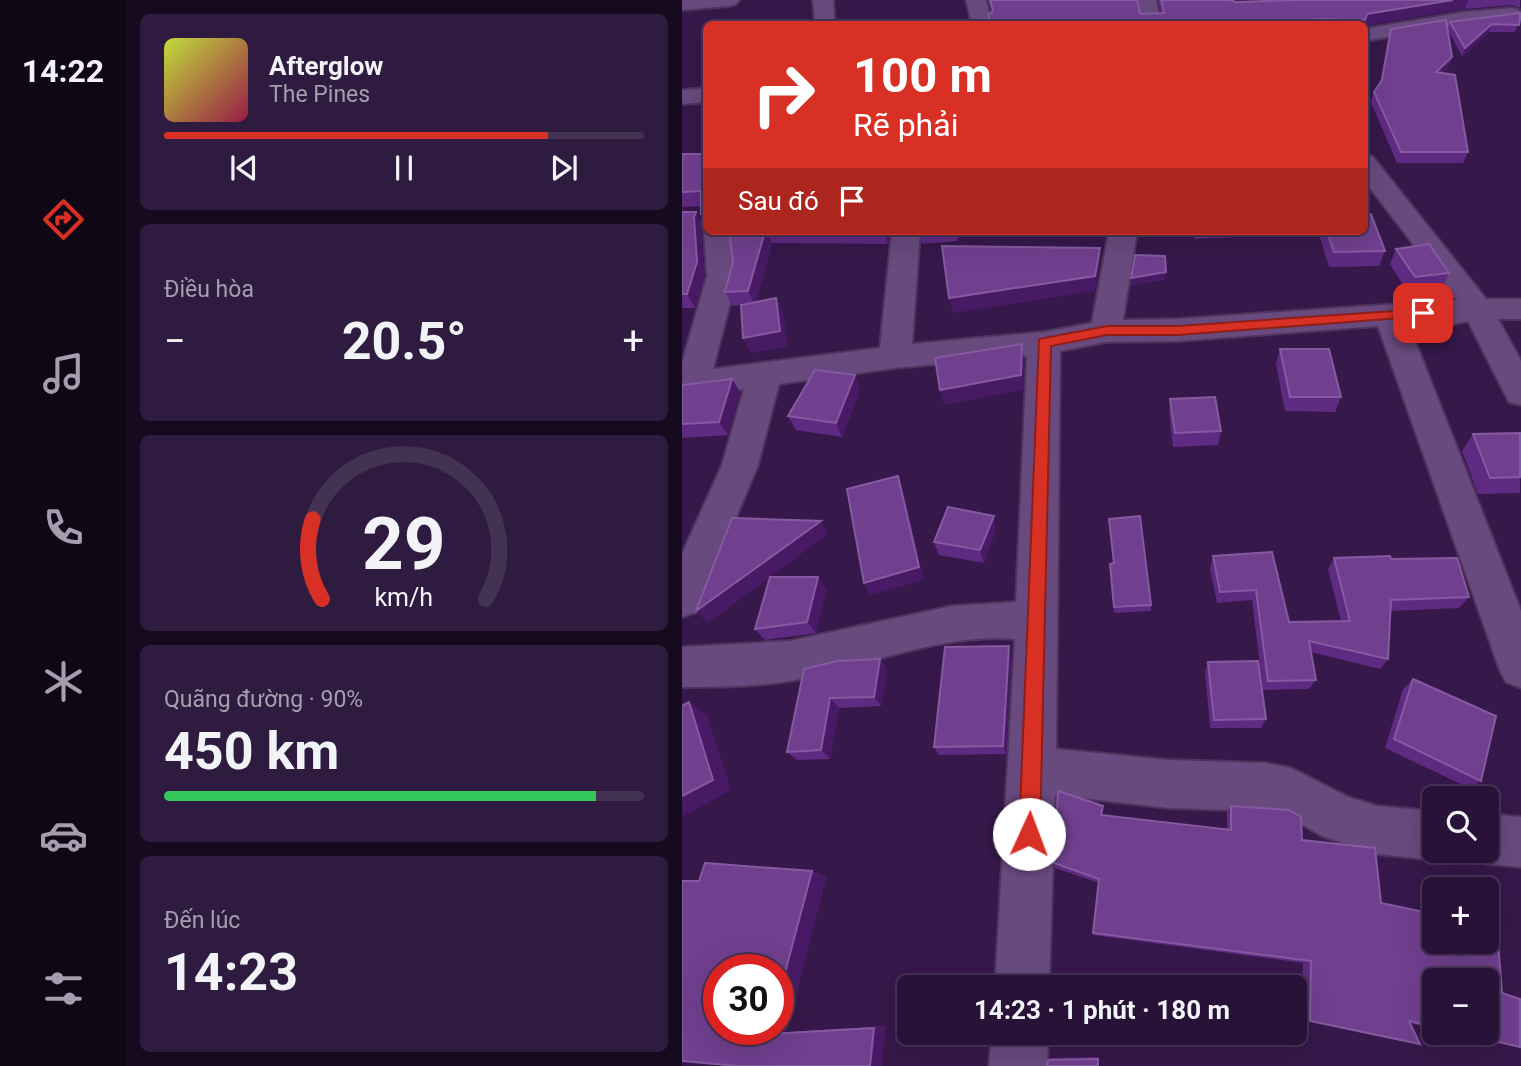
<!DOCTYPE html>
<html lang="vi">
<meta charset="utf-8">
<style>
body{margin:0;font-family:Roboto,sans-serif;background:#301b40;color:#f1f3f6;height:100vh;display:flex;flex-direction:column;font-size:26px;white-space:nowrap}
*{box-sizing:border-box;margin:0}
p{font-size:23px;color:#a59eae}
.icon{flex:none;width:38px;height:38px;fill:none;stroke:currentColor;stroke-width:2;stroke-linecap:round;stroke-linejoin:round}
.map{position:relative;flex:1;overflow:hidden}
.details{display:flex;flex-direction:column;gap:14px;padding:14px;background:#160a1f;width:556px}
.details>*{flex:none}
.guide{position:absolute;left:21px;top:21px;width:665px;height:214px;border-radius:10px;box-shadow:0 7px 28px #0002,0 0 0 2px #443253;background:#d93025;color:#fff;overflow:hidden}
.fabs{position:absolute;left:740px;top:786px;display:grid;gap:14px}
.fabs a{display:grid;place-items:center;width:77px;height:77px;border-radius:10px;background:#281238;box-shadow:0 7px 28px #0002,0 0 0 2px #443253;font-size:35px}
.speed{position:absolute;left:21px;top:954px;display:flex;gap:14px;font-size:35px;font-weight:700;text-align:center}
.speed>*{display:grid;place-content:center;width:91px;height:91px;border-radius:50%;background:#281238;box-shadow:0 7px 28px #0002,0 0 0 2px #443253;line-height:1}
.speed .limit{border:10px solid #d22;background:#fff;color:#111}
.pin{position:absolute;display:grid;place-items:center;width:60px;height:60px;color:#fff;margin:-30px;border-radius:14px;box-shadow:0 4px 10px #0006}
.me{position:absolute;width:77px;margin:-38px;rotate:2deg;stroke-linejoin:round;filter:drop-shadow(0 0 5px #0008)}
.turn{display:flex;align-items:center;gap:24px;height:147px;padding:0 35px;font-size:32px}
.turn .icon{width:91px;height:91px;stroke-width:2.5}
.turn b{display:block;font-size:49px;line-height:60px}
.then{display:flex;align-items:center;height:66px;padding:0 35px;background:#0003;gap:14px;font-size:26px}
.big{font-size:52px;font-weight:700;line-height:1.1}
.details .widget{flex:1;display:flex;flex-direction:column;justify-content:center;gap:10px;min-width:0;padding:0 24px;border-radius:10px;background:#301b40}
.details .dial{align-items:center;gap:0}
.dial svg{height:182px;overflow:visible;fill:none;stroke:#443253;stroke-width:7;stroke-linecap:round;text-anchor:middle}
.dial text{fill:#f1f3f6;stroke:none}
.song{display:flex;align-items:center;gap:21px}
.cover{width:84px;height:84px;border-radius:10px;background:linear-gradient(135deg,hsl(70 70% 55%),hsl(340 70% 35%))}
.played{height:7px;border-radius:4px;background:linear-gradient(90deg,#d93025 80%,#443253 80%)}
.keys{display:flex;justify-content:space-around;direction:ltr}
.heat{display:flex;justify-content:space-between;align-items:center;font-size:38px;direction:ltr}
.charge{height:10px;border-radius:5px;background:linear-gradient(90deg,#34c759 90%,#443253 0)}
.trip{position:absolute;left:215px;top:975px;width:410px;height:70px;border-radius:10px;background:#281238;box-shadow:0 7px 28px #0002,0 0 0 2px #443253;font-weight:700;line-height:70px;text-align:center}
main{display:flex;flex:1;min-height:0}
.menu{display:flex;flex-direction:column;width:126px;justify-content:space-around;align-items:center;background:#100716;color:#a59eae}
.menu .icon{width:49px;height:49px}
.menu .selected{color:#d93025}
.menu b{font-size:32px;color:#f1f3f6}
.map>svg:first-child{display:block}
</style>
<main>
<nav class="menu">
<b>14:22</b>
<svg class="icon selected" aria-label="directions" viewBox="0 0 24 24"><path d="M12 3l9 9-9 9-9-9zM9 14v-3h6M13 9l2 2-2 2"/></svg>
<svg class="icon" aria-label="music" viewBox="0 0 24 24"><path d="M9 18V5l10-2v13"/><circle cx="6" cy="18" r="3"/><circle cx="16" cy="16" r="3"/></svg>
<svg class="icon" aria-label="phone" viewBox="0 0 24 24"><path d="M5 4h4l2 5-3 2q2 4 5 5l2-3 5 2v4C11 20 4 13 5 4z"/></svg>
<svg class="icon" aria-label="climate" viewBox="0 0 24 24"><path d="M12 3v18M4 7l16 10M4 17L20 7"/></svg>
<svg class="icon" aria-label="car" viewBox="0 0 24 24"><path d="M5 17H2v-5l4-1 3-4h7l3 4 3 1v5h-3M9 17h6M6 11h13"/><circle cx="7" cy="17" r="2"/><circle cx="17" cy="17" r="2"/></svg>
<svg class="icon" aria-label="filters" viewBox="0 0 24 24"><path d="M4 7h16M4 17h16"/><circle cx="9" cy="7" r="2"/><circle cx="15" cy="17" r="2"/></svg>
</nav>
<section class="details">
<div class="widget">
<div class="song"><i class="cover"></i><div><b>Afterglow</b><p>The Pines</p></div></div>
<div class="played"></div>
<div class="keys"><svg class="icon" aria-label="previous" viewBox="0 0 24 24"><path d="M18 5L8 12l10 7zM5 5v14"/></svg><svg class="icon" aria-label="pause" viewBox="0 0 24 24"><path d="M8 5v14M16 5v14"/></svg><svg class="icon" aria-label="next" viewBox="0 0 24 24"><path d="M6 5l10 7-10 7zM19 5v14"/></svg></div>
</div>
<div class="widget"><p>Điều hòa</p>
<div class="heat"><a>−</a><b class="big">20.5°</b><a>+</a></div>
</div>
<div class="widget dial"><svg viewBox="0 0 100 80">
<path d="M14 69A42 42 0 1 1 86 69"/>
<path d="M14 69A42 42 0 0 1 10 34" stroke="#d93025"/>
<text x="50" y="56" font-size="32" font-weight="700">29</text>
<text x="50" y="72" font-size="11">km/h</text>
</svg></div>
<div class="widget"><p>Quãng đường · 90%</p><b class="big">450 km</b><div class="charge"></div></div>
<div class="widget"><p>Đến lúc</p><b class="big">14:23</b></div>
</section>
<div class="map">
<svg width="839" height="1066" viewBox="0 0 839 1066">
<rect width="100%" height="100%" fill="#36184a"/>
<g fill="none" stroke-linecap="round" stroke-linejoin="round">
<g stroke="#4d345c" stroke-width="4">
<path id="minor" d="M0 0H57L54 4 47 6 0 10Z
M131 0H151L153 24H133Z
M284 0H304L310 24H290Z
M454 0H474L479 24H459Z
M830 8 837 10V18L783 24 682 41V29L783 12Z
M24 88V102L0 104V90Z
M682 154 691 157 804 299H839V319H816L839 361V405L827 402 786 321 730 333 839 611V688L824 682 817 668 696 326 496 341 424 342 378 351 374 749 487 760 583 763 609 768 666 797 695 806 752 811V850L769 852 752 860 695 854 640 836 602 814 583 811 487 808 373 795 367 987H313L333 639C262 633 190 664 123 678 82 687 41 687 0 687V647L108 641 270 606 334 602 345 356 213 368 97 384 76 465 20 599 14 612 0 617V554L40 465 62 389 0 397V363L25 276 22 231 24 227V231H50L55 276 31 369 198 348 210 231H238L230 344 362 332 410 323 427 231H455L441 320 496 319 774 300 682 180Z
M805 814 839 817V867L805 864 788 856 785 850H805Z
M310 1032H366L365 1066H307Z"/>
</g>
<use href="#minor" fill="#684a7f" fill-rule="evenodd"/>
</g>
<path fill="#5f2a81" d="M306 0H455L458 14H479L476 0H549L554 2 611 0H838V8L830 5 783 9 682 24H307L306 15 310 12Z
M838 20 833 32H807L780 56 766 30 770 57 766 68 760 73 786 152 781 163H715L689 102 692 92 698 83 706 40 709 29H766L768 22Z
M0 154H24V224L19 214V206L0 207Z
M0 212 22 226 19 231 22 276 13 308H0Z
M47 231H209L206 244 90 243 74 302 94 298 101 313 105 346 69 353 61 338 59 305 50 306 43 292 51 262Z
M237 231H276V241L240 244Z
M513 231H556L554 237 512 239Z
M636 231H682L703 251 697 266 647 267Z
M714 249 767 273 760 288 726 293 708 264Z
M598 349 659 397 653 412 603 411 594 364Z
M50 379 58 392 46 435 0 438V385Z
M178 390 160 437 114 430 106 416Z
M488 399 539 431 536 445 491 447 487 413Z
M838 433V493L796 494 780 451 791 434Z
M427 519 469 605V611L432 613 428 570V564L431 563Z
M314 529 302 563 257 555 252 542Z
M590 552 607 622 659 621 646 569 652 558 709 559 787 597 777 608 708 611 706 659 698 669 629 652 634 680 627 689 581 690 570 600 535 603 528 568 531 556Z
M136 577 144 589 134 633 83 640 73 629Z
M329 657 324 754 257 755 252 747Z
M198 659 205 669 199 706 157 708 148 759 115 760 105 752 122 669Z
M526 662 584 719 579 728H528L523 672Z
M731 679 799 781 787 788 703 748 721 689Z
M549 806 620 840 699 903 820 993 838 999V1048L768 1032H805L752 980V1029L728 1023 738 1044 620 1020 621 963 411 935 417 883 373 868 372 863 421 813 420 815 545 829V812Z
M130 871 144 877 105 1032 204 1026 0 1061 17 881Z
M416 1057V1066L366 1060 368 1058Z"/>
<path fill="#481a65" d="M771 0H786L783 9 682 26V24H681L685 14Z
M810 24 807 32 780 56 783 48Z
M770 57 766 68 750 82 754 72Z
M14 212 22 226 19 231 22 276 13 308 5 294 12 217Z
M83 231H85L90 243 73 305 66 291Z
M202 231H209L206 244Z
M418 248V263L413 291 271 313 267 298Z
M484 272 483 280 449 286V278Z
M94 298 101 313 105 346 69 353 61 338Z
M340 344 342 359 341 390 262 405 258 390Z
M173 375 178 390 160 437 154 423Z
M50 379 58 392 46 435 37 422Z
M216 476 221 490 242 580 188 595 182 583Z
M312 516 314 529 302 563 298 550Z
M139 521 146 534 26 623 14 611Z
M136 577 144 589 134 633 125 622Z
M327 646 329 657 324 754 321 746Z
M198 659 205 669 199 706 192 697Z
M148 698 157 708 148 759 139 750Z
M7 702 25 715 49 790 0 817V796Z
M130 871 144 877 105 1032 87 1034 88 1029H96V999Z
M204 1026 200 1066H188L192 1028Z"/>
<path fill="#703f8e" stroke="#855aa0" stroke-width="2" d="M308 0H455L458 14 482 13 479 0H549L554 2 611 0H771L685 14 683 20 633 19 634 24H309L306 15 311 11Z
M838 13V20L837 25 810 24 783 48 768 22Z
M764 20 770 57 754 72 773 75 786 152H719L692 92 700 80 709 29Z
M0 154H24V214H19V191L0 192Z
M0 212H14L12 217 15 262 5 294H0Z
M689 214 703 251 652 252 645 231H682V215Z
M47 231H83L66 291 43 292 51 262Z
M747 244 767 273 733 277 714 249Z
M260 246 418 248 413 276 267 298Z
M453 255 483 256 484 272 449 278Z
M94 298 98 331 61 338 59 305Z
M340 344 339 375 258 390 253 358Z
M598 349H647L659 397H608Z
M133 370 173 375 154 423 106 416Z
M50 379 37 422 0 424V385Z
M533 397 539 431 493 433 488 399Z
M838 433V477L808 478 791 434Z
M216 476 237 567 182 583 165 489Z
M266 507 312 516 298 550 252 542Z
M458 516 469 605 432 607 428 564 432 563 427 519Z
M50 518 139 521 14 611Z
M590 552 607 622 668 621 652 558 708 556 709 559 775 558 787 597 709 600 706 659 627 641 634 680 586 681 574 590 538 592 531 556Z
M88 577H136L125 622 73 629Z
M327 646 321 746 252 747 263 647Z
M198 659 192 697 148 698 139 750 105 752 122 669 155 661Z
M576 661 584 719 532 720 526 662Z
M731 679 814 716 799 781 712 739Z
M7 702 31 780 0 796V706Z
M376 791 421 806 419 815 549 830V806L607 810 619 817 620 840 693 848 699 903 752 914V942H805V925L815 927 820 993 838 999V1047L776 1032H805V980H752V1027L727 1021 738 1044 628 1021 629 961 411 933 417 879 372 863Z
M23 863 130 871 96 999V970H37V1029H88L87 1034 192 1028 188 1066H55L0 1061V881H17Z
M416 1059V1066H365L366 1060Z"/>
<path fill="#d93025" stroke="#8d1f18" stroke-width="2" d="M741 309 747 313 745 316 496 335H425L369 346 358 834 355 841 347 844 340 841 337 834 357 339 425 326H496Z"/>
</svg>
<div class="fabs">
<a><svg class="icon" aria-label="search" viewBox="0 0 24 24"><circle cx="10" cy="10" r="6"/><path d="M15 15l6 6"/></svg></a>
<a>+</a>
<a>−</a>
</div>
<div class="speed"><div class="limit">30</div></div>
<div class="pin" style="left:741px;top:313px;background:#d93025"><svg class="icon" aria-label="arrive" viewBox="0 0 24 24"><path d="M6 21V4h12l-3 4 3 4H6"/></svg></div>
<svg class="me" style="left:347px;top:834px" viewBox="-20 -20 40 40"><circle r="19" fill="#fff"/><path d="M0-13L10 11 0 6-10 11z" fill="#d93025"/></svg>
<div class="trip">14:23 · 1 phút · 180 m</div>
<div class="guide">
<div class="turn"><svg class="icon" aria-label="right" viewBox="0 0 24 24"><path d="M7 20v-9h11M14 6l5 5-5 5"/></svg><div><b>100 m</b>Rẽ phải</div></div>
<div class="then">Sau đó<svg class="icon" aria-label="arrive" viewBox="0 0 24 24"><path d="M6 21V4h12l-3 4 3 4H6"/></svg></div>
</div>
</div>
</main>
